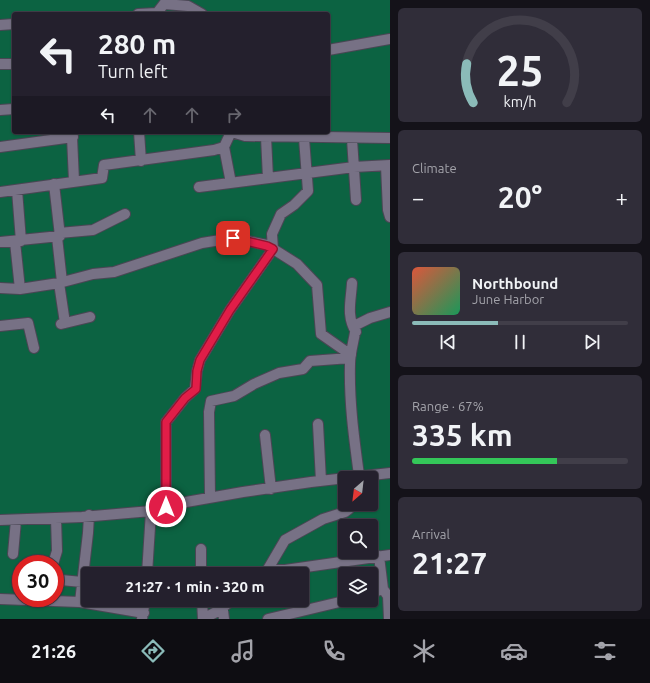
<!DOCTYPE html>
<meta charset="utf-8">
<style>
body{margin:0;font-family:Ubuntu,sans-serif;background:#302d39;color:#f1f3f6;height:100vh;display:flex;flex-direction:column;font-size:15px;white-space:nowrap}
*{box-sizing:border-box;margin:0}
p{font-size:13px;color:#a3a3aa}
.icon{flex:none;width:22px;height:22px;fill:none;stroke:currentColor;stroke-width:2;stroke-linecap:round;stroke-linejoin:round}
.map{position:relative;flex:1;overflow:hidden}
.side{display:flex;flex-direction:column;gap:8px;padding:8px;background:#141219;width:260px}
.side>*{flex:none}
.guide{position:absolute;left:12px;top:12px;width:318px;height:122px;border-radius:4px;box-shadow:0 1px 3px #0004,0 0 0 1px #413e49;background:#24202d;color:#f1f3f6;overflow:hidden}
.needle{width:26px;rotate:208deg}
.fabs{position:absolute;left:338px;top:471px;display:grid;gap:8px}
.fabs a{display:grid;place-items:center;width:40px;height:40px;border-radius:4px;background:#24202d;box-shadow:0 1px 3px #0004,0 0 0 1px #413e49;font-size:20px}
.speed{position:absolute;left:12px;top:555px;display:flex;gap:8px;font-size:20px;font-weight:700;text-align:center}
.speed>*{display:grid;place-content:center;width:52px;height:52px;border-radius:50%;background:#24202d;box-shadow:0 1px 3px #0004,0 0 0 1px #413e49;line-height:1}
.speed .limit{border:6px solid #d22;background:#fff;color:#111}
.pin{position:absolute;display:grid;place-items:center;width:34px;height:34px;color:#fff;margin:-17px;border-radius:8px;box-shadow:0 2px 6px #0006}
.me{position:absolute;width:44px;margin:-22px;rotate:0deg;stroke-linejoin:round;filter:drop-shadow(0 0 3px #0008)}
.turn{display:flex;align-items:center;gap:14px;height:84px;padding:0 20px;font-size:18px}
.turn .icon{width:52px;height:52px;stroke-width:2.5}
.turn b{display:block;font-size:28px;line-height:34px}
.lanes{display:flex;align-items:center;height:38px;padding:0 20px;background:#0003;justify-content:center;gap:20px;direction:ltr}
.lanes .off{opacity:.35}
.big{font-size:30px;font-weight:600;line-height:1.1}
.side .widget{flex:1;display:flex;flex-direction:column;justify-content:center;gap:6px;min-width:0;padding:0 14px;border-radius:6px;background:#302d39}
.side .dial{align-items:center;gap:0}
.dial svg{height:104px;overflow:visible;fill:none;stroke:#413e49;stroke-width:7;stroke-linecap:round;text-anchor:middle}
.dial text{fill:#f1f3f6;stroke:none}
.song{display:flex;align-items:center;gap:12px}
.cover{width:48px;height:48px;border-radius:6px;background:linear-gradient(135deg,hsl(10 70% 55%),hsl(150 70% 35%))}
.played{height:4px;border-radius:2px;background:linear-gradient(90deg,#8bbbb9 40%,#413e49 40%)}
.keys{display:flex;justify-content:space-around;direction:ltr}
.heat{display:flex;justify-content:space-between;align-items:center;font-size:22px;direction:ltr}
.charge{height:6px;border-radius:3px;background:linear-gradient(90deg,#34c759 67%,#413e49 0)}
.trip{position:absolute;left:81px;top:567px;width:228px;height:40px;border-radius:4px;background:#24202d;box-shadow:0 1px 3px #0004,0 0 0 1px #413e49;font-weight:600;line-height:40px;text-align:center}
.tab-bar{display:flex;height:64px;justify-content:space-around;align-items:center;background:#0e0d12;color:#a3a3aa}
.tab-bar .icon{width:28px;height:28px}
.tab-bar .current{color:#8bbbb9}
.tab-bar b{font-size:18px;color:#f1f3f6}
main{display:flex;flex:1;min-height:0}
.map>svg:first-child{display:block}
</style>
<main>
<div class="map">
<svg width="390" height="619" viewBox="0 0 390 619">
<rect width="100%" height="100%" fill="#302b3c"/>
<path fill="#0c6342" fill-rule="evenodd" d="M0 0H390V619H0ZM14 14H328V132H14ZM345 478H371V504H345ZM345 526H371V552H345ZM21 564H55V598H21ZM88 574H302V600H88ZM345 574H371V600H345Z"/>
<g fill="none" stroke-linecap="round" stroke-linejoin="round">
<g stroke="#4a4654" stroke-width="12">
<path id="minor" d="M165 4 188 6 202 14
M138 14 157 13 167 0
M0 25 14 24
M328 50 390 39
M0 64H14
M0 110 14 109
M139 132 141 161
M232 132 245 136 390 138
M72 137 74 181
M266 137 268 178
M352 139 356 200
M0 147 73 137 72 132
M224 147 231 183
M386 166 388 210 390 217
M199 187 354 167 390 165
M17 190 21 241
M0 192 102 178 104 165 214 150 224 147 231 132
M59 233 93 230 125 214
M57 237 62 282
M0 242 60 236 54 184
M15 242 20 289
M59 283 65 323
M352 283C351 301 346 316 356 332
M0 288 20 289 59 283 93 274 114 272 202 243 233 238 267 245 297 264 317 285 321 334 351 355
M61 324 90 317
M0 326 28 323 34 348
M318 424 321 481
M265 435 271 489
M359 475C354 438 349 402 350 364 350 351 355 338 356 325L370 318 390 312
M210 497 209 412 211 401 234 396 254 384 279 373 303 369 310 361 350 358
M166 507V422L185 398 195 389 197 371 200 360 230 310 273 249 272 234 281 214 294 205 308 191 304 138
M0 520 82 517 151 511 186 502 243 492 311 482 390 473
M13 554 16 520
M379 556 383 589 388 596 389 619
M53 564 57 551 56 518
M269 570H285L390 555
M147 574 151 511
M201 574V549
M265 574 285 540 323 519 345 512 349 509 352 504
M55 576 61 580 82 582
M371 593 383 589
M0 599 80 602 144 613
M202 600 203 619
M80 602 88 533 89 515
M222 602 224 619
M142 619 145 600
M203 619 218 611 232 600
M268 619 348 600"/>
</g>
<use href="#minor" stroke="#777185" stroke-width="10"/>
</g>
<g fill="none" stroke-linecap="round" stroke-linejoin="round">
<g stroke="#92132f" stroke-width="10">
<path id="route" d="M166 507V422L185 398 196 389 197 371 200 360 230 310 273 249 267 246 233 238"/>
</g>
<use href="#route" stroke="#e11d48" stroke-width="7"/>
</g>
</svg>
<div class="fabs">
<a><svg class="needle" viewBox="-14 -14 28 28"><path d="M0-13l5 13h-10z" fill="#e53935"/><path d="M0 13l5-13h-10z" fill="#a3a3aa"/></svg></a>
<a><svg class="icon" aria-label="search" viewBox="0 0 24 24"><circle cx="10" cy="10" r="6"/><path d="M15 15l6 6"/></svg></a>
<a><svg class="icon" aria-label="layers" viewBox="0 0 24 24"><path d="M12 4l9 5-9 5-9-5zM3 14l9 5 9-5"/></svg></a>
</div>
<div class="speed"><div class="limit">30</div></div>
<div class="pin" style="left:233px;top:238px;background:#d93025"><svg class="icon" aria-label="arrive" viewBox="0 0 24 24"><path d="M6 21V4h12l-3 4 3 4H6"/></svg></div>
<svg class="me" style="left:166px;top:507px" viewBox="-20 -20 40 40"><circle r="17" fill="#e11d48" stroke="#fff" stroke-width="3"/><path d="M0-11L8 9 0 5-8 9z" fill="#fff"/></svg>
<div class="trip">21:27 · 1 min · 320 m</div>
<div class="guide">
<div class="turn"><svg class="icon" aria-label="left" viewBox="0 0 24 24"><path d="M17 20v-9H6M10 6l-5 5 5 5"/></svg><div><b>280 m</b>Turn left</div></div>
<div class="lanes"><svg class="icon" aria-label="left" viewBox="0 0 24 24"><path d="M17 20v-9H6M10 6l-5 5 5 5"/></svg><svg class="icon off" aria-label="ahead" viewBox="0 0 24 24"><path d="M12 20V5M6 11l6-6 6 6"/></svg><svg class="icon off" aria-label="ahead" viewBox="0 0 24 24"><path d="M12 20V5M6 11l6-6 6 6"/></svg><svg class="icon off" aria-label="right" viewBox="0 0 24 24"><path d="M7 20v-9h11M14 6l5 5-5 5"/></svg></div>
</div>
</div>
<section class="side">
<div class="widget dial"><svg viewBox="0 0 100 80">
<path d="M14 69A42 42 0 1 1 86 69"/>
<path d="M14 69A42 42 0 0 1 9 39" stroke="#8bbbb9"/>
<text x="50" y="56" font-size="32" font-weight="700">25</text>
<text x="50" y="72" font-size="11">km/h</text>
</svg></div>
<div class="widget"><p>Climate</p>
<div class="heat"><a>−</a><b class="big">20°</b><a>+</a></div>
</div>
<div class="widget">
<div class="song"><i class="cover"></i><div><b>Northbound</b><p>June Harbor</p></div></div>
<div class="played"></div>
<div class="keys"><svg class="icon" aria-label="previous" viewBox="0 0 24 24"><path d="M18 5L8 12l10 7zM5 5v14"/></svg><svg class="icon" aria-label="pause" viewBox="0 0 24 24"><path d="M8 5v14M16 5v14"/></svg><svg class="icon" aria-label="next" viewBox="0 0 24 24"><path d="M6 5l10 7-10 7zM19 5v14"/></svg></div>
</div>
<div class="widget"><p>Range · 67%</p><b class="big">335 km</b><div class="charge"></div></div>
<div class="widget"><p>Arrival</p><b class="big">21:27</b></div>
</section>
</main>
<nav class="tab-bar">
<b>21:26</b>
<svg class="icon current" aria-label="directions" viewBox="0 0 24 24"><path d="M12 3l9 9-9 9-9-9zM9 14v-3h6M13 9l2 2-2 2"/></svg>
<svg class="icon" aria-label="music" viewBox="0 0 24 24"><path d="M9 18V5l10-2v13"/><circle cx="6" cy="18" r="3"/><circle cx="16" cy="16" r="3"/></svg>
<svg class="icon" aria-label="phone" viewBox="0 0 24 24"><path d="M5 4h4l2 5-3 2q2 4 5 5l2-3 5 2v4C11 20 4 13 5 4z"/></svg>
<svg class="icon" aria-label="climate" viewBox="0 0 24 24"><path d="M12 3v18M4 7l16 10M4 17L20 7"/></svg>
<svg class="icon" aria-label="car" viewBox="0 0 24 24"><path d="M5 17H2v-5l4-1 3-4h7l3 4 3 1v5h-3M9 17h6M6 11h13"/><circle cx="7" cy="17" r="2"/><circle cx="17" cy="17" r="2"/></svg>
<svg class="icon" aria-label="filters" viewBox="0 0 24 24"><path d="M4 7h16M4 17h16"/><circle cx="9" cy="7" r="2"/><circle cx="15" cy="17" r="2"/></svg>
</nav>
